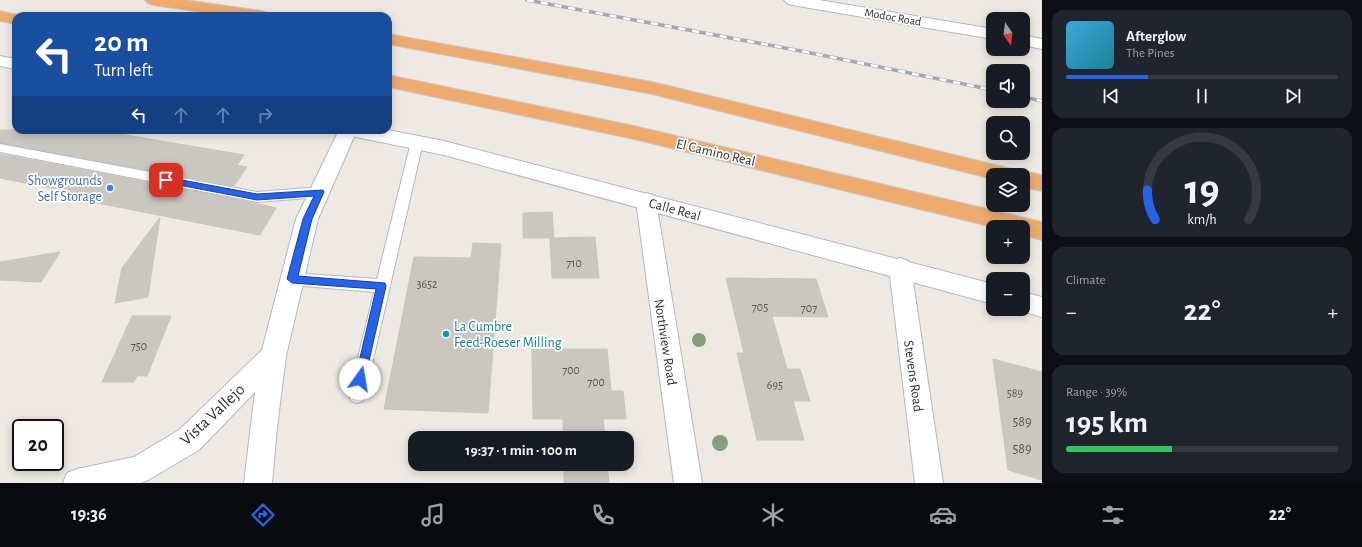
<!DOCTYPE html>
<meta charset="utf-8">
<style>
body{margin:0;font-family:"Alegreya Sans",sans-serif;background:#20242c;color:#f1f3f6;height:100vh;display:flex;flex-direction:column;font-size:15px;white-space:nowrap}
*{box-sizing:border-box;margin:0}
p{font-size:13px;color:#9ea1a6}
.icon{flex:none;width:22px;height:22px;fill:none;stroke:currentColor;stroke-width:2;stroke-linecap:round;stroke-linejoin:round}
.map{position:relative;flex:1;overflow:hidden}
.drawer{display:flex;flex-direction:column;gap:10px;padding:10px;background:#0d0f14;width:320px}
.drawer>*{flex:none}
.banner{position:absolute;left:12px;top:12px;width:380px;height:122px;border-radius:12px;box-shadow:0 2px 10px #0003;background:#1a4fa0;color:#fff;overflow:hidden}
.needle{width:26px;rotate:166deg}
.buttons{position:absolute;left:986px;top:12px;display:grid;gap:8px}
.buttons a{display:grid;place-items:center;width:44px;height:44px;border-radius:8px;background:#171b24;box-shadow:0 2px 10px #0003;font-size:20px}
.speed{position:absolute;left:12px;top:419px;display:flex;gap:8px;font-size:20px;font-weight:700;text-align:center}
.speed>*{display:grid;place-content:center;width:52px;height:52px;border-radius:50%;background:#171b24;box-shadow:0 2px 10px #0003;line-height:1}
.speed .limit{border:2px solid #111;border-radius:6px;background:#fff;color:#111}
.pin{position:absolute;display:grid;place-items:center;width:34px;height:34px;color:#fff;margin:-17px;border-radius:8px;box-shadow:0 2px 6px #0006}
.me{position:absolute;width:44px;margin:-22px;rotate:13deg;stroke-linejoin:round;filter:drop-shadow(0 0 3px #0008)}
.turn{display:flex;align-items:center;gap:14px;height:84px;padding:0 16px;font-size:18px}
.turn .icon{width:52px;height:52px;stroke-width:2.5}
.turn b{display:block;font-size:28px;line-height:34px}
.lanes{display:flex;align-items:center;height:38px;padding:0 16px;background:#0003;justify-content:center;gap:20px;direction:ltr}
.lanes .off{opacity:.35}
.big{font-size:30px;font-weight:600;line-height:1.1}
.drawer .card{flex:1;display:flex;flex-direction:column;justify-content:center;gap:6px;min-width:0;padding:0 14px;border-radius:12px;background:#20242c}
.drawer .dial{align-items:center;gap:0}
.dial svg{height:104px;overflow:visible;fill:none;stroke:#363941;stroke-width:7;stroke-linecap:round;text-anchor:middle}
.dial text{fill:#f1f3f6;stroke:none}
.song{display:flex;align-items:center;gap:12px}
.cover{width:48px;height:48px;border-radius:6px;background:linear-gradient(135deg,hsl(200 70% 55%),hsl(190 70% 35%))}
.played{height:4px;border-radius:2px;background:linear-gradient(90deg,#2563eb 30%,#363941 30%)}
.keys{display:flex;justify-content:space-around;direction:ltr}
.heat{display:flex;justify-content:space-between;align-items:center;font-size:22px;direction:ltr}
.charge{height:6px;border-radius:3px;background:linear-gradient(90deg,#34c759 39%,#363941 0)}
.trip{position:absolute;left:408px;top:431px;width:226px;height:40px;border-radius:12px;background:#171b24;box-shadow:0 2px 10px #0003;font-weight:600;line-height:40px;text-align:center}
.tab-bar{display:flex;height:64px;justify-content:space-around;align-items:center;background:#090b0e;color:#9ea1a6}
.tab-bar .icon{width:28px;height:28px}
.tab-bar .active{color:#2563eb}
.tab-bar b{font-size:18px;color:#f1f3f6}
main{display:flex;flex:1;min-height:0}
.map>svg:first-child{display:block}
</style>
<main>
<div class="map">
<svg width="1042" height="483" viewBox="0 0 1042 483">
<rect width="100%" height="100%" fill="#eee9e2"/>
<path fill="#cac7c0" stroke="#c9c5bc" d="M0 130H96L244 155 237 165 247 167 234 186 0 143Z
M0 154 226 197 276 208 260 235 77 199 81 194 0 178Z
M552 212 554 238H523V213Z
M160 217 148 297 115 303 122 268Z
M595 237 599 278H552L550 238Z
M473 243 501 244 488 413 384 409 414 257 471 258Z
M60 252 41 282 0 280V262Z
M726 278 816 279 828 317 772 316 787 369H800L810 401H793L804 440H757L737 353H744Z
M132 316H171L147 376H137L134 382H102Z
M532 349H607L611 391H623L626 419H603L605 438H563V419H533Z
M993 359 1042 372V480L1008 470Z
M564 464H607L609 483H564Z"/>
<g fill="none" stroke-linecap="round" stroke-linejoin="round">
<g stroke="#b6b7c0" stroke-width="2">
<path id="lane" d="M417 138 421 139 423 142 365 395 363 401 357 403 351 401 349 395 374 292 292 285 287 283 285 279 287 275 292 273 377 279 411 142 413 139Z
M0 144 257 192 320 187 325 188 327 192 325 196 320 197 257 202 0 152Z"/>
</g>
<g stroke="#b6b7c0" stroke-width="2">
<path id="street" d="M339 130H357L318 219 286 356 277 427 272 483H244L255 392 199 450 148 480 141 483H63L67 473 77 469 134 457 179 430 262 350 296 219Z
M646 193 653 195 656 201 702 483H674L636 201 639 195Z
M900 258 908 261 911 268 943 483H915L889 268 892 261Z"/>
</g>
<g stroke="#b6b7c0" stroke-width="2">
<path id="secondary" d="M784 0H819L993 29V39L792 5 787 3Z
M1023 35 1042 39V49L1023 45Z
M0 56 16 59V69L0 66Z
M347 130H388L444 141 993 284V304L444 155 356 137 349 135Z
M1023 292 1042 297V317L1015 309H1023Z"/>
</g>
<g stroke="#c9c9c9" stroke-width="2">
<path id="highway" d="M145 0H185L262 11 268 13 270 16H230L153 5 148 3Z
M0 11 22 16H16V24L0 21Z
M388 34 652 82 1008 168 1015 170 1017 173 1023 171 1042 175V191L1023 187V175H993V179L652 94 388 44Z
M388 75 634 126 1042 222V240L1023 235V227H993L634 139 388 87Z"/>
</g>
<path stroke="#c9c9c9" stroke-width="2" stroke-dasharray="2.5 1.5" stroke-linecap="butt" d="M1005 17 1017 19"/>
<use href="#lane" fill="#fff" fill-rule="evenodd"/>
<use href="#street" fill="#fff" fill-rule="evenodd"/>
<use href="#secondary" fill="#fff" fill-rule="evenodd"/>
<use href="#highway" fill="#eeab6d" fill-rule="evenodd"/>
<g stroke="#a5a7b6" stroke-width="3.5">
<path id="rail" d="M527 0 801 51 993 90
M1023 97 1042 101"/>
</g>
<use href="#rail" stroke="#fff" stroke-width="2.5" stroke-dasharray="7" stroke-linecap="butt"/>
</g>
<g fill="#84a07a">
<circle cx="699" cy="340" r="7"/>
<circle cx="720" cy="443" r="8"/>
</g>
<path fill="#2563eb" stroke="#184099" d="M166 177 257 194 323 190 324 192 312 219 298 276 385 283 386 286 364 383 360 384 357 383 355 379 376 289 292 283 287 279 303 219 314 196 257 200 163 182V178Z"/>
<circle fill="#3f7fe0" stroke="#fff" stroke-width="1.5" cx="110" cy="188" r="4"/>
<circle fill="#0f9aa8" stroke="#fff" stroke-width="1.5" cx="446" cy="334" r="4"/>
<g text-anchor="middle" stroke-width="3.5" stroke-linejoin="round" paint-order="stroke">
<g font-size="12" fill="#2e2e2e" stroke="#fff">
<text transform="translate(893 17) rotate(10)" y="4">Modoc Road</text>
</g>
<g font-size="12" fill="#555452">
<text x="574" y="267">710</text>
<text x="427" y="288">3652</text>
<text x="760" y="311">705</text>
<text x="809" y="312">707</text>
<text x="139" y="350">750</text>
<text x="571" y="374">700</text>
<text x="596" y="386">700</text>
<text x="775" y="389">695</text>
<text x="1015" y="397">589</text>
</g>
<g font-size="14" fill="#2e2e2e" stroke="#fff">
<text transform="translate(716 152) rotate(13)" y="5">El Camino Real</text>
<text transform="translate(675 209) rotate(15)" y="5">Calle Real</text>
<text transform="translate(666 342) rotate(81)" y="5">Northview Road</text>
<text transform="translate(914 376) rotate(82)" y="5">Stevens Road</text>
</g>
<g font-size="14" fill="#366cbe" stroke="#fff" text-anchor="end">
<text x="102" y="185">Showgrounds<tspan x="102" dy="16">Self Storage</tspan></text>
</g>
<g font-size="14" fill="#0d838f" stroke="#fff" text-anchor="start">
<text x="454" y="331">La Cumbre<tspan x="454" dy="16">Feed-Roeser Milling</tspan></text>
</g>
<g font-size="14" fill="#555452">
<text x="1022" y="426">589</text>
<text x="1022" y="453">589</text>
</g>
<g font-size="17" fill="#2e2e2e" stroke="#fff">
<text transform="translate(212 414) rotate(-43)" y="6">Vista Vallejo</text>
</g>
</g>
</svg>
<div class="buttons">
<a><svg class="needle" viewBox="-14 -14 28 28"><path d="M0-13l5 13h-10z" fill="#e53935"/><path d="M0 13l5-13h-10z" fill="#9ea1a6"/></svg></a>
<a><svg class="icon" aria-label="sound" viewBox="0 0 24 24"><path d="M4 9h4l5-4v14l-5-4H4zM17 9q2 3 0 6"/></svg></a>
<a><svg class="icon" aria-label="search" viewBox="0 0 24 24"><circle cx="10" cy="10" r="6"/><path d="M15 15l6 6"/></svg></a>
<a><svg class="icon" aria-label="layers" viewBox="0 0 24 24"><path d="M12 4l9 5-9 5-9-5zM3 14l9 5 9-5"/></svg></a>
<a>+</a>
<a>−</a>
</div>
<div class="speed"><div class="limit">20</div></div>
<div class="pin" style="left:166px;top:180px;background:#d93025"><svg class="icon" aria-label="arrive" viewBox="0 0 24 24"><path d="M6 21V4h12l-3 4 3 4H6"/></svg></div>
<svg class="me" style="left:360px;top:379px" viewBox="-20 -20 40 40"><circle r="19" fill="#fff"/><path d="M0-13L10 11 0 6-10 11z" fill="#2563eb"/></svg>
<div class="trip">19:37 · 1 min · 100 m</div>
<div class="banner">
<div class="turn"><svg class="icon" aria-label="left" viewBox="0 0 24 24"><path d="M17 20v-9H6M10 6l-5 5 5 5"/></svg><div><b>20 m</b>Turn left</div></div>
<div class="lanes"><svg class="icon" aria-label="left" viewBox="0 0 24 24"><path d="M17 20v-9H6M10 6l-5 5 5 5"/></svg><svg class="icon off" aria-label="ahead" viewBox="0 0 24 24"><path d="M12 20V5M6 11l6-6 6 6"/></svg><svg class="icon off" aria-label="ahead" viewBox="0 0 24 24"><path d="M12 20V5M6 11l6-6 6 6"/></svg><svg class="icon off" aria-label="right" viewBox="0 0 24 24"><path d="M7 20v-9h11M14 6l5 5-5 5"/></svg></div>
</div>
</div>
<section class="drawer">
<div class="card">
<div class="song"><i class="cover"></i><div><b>Afterglow</b><p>The Pines</p></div></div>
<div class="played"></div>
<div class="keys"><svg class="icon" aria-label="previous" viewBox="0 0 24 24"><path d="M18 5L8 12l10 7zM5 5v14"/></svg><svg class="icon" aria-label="pause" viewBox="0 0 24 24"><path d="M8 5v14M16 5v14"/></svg><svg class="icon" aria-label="next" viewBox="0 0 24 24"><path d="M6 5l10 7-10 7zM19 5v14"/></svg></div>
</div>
<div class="card dial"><svg viewBox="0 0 100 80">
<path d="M14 69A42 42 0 1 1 86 69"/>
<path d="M14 69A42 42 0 0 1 8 46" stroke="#2563eb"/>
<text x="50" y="56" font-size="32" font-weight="700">19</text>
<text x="50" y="72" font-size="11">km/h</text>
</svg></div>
<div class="card"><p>Climate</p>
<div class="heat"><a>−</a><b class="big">22°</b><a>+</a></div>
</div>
<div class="card"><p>Range · 39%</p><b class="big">195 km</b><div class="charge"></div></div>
</section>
</main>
<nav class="tab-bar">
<b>19:36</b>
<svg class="icon active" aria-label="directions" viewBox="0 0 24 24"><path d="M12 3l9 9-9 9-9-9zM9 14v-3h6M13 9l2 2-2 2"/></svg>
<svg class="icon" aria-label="music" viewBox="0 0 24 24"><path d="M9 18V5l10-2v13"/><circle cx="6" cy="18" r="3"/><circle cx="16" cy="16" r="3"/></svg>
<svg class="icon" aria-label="phone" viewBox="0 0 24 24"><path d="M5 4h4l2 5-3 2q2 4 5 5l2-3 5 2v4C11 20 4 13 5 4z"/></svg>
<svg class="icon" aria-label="climate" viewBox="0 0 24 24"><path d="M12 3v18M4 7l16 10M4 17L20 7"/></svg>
<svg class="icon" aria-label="car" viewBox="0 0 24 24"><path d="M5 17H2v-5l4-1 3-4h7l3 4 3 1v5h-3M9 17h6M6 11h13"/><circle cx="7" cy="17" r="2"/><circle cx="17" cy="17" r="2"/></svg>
<svg class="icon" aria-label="filters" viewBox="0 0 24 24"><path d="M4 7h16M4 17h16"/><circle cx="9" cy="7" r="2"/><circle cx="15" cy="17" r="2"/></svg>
<b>22°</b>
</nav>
